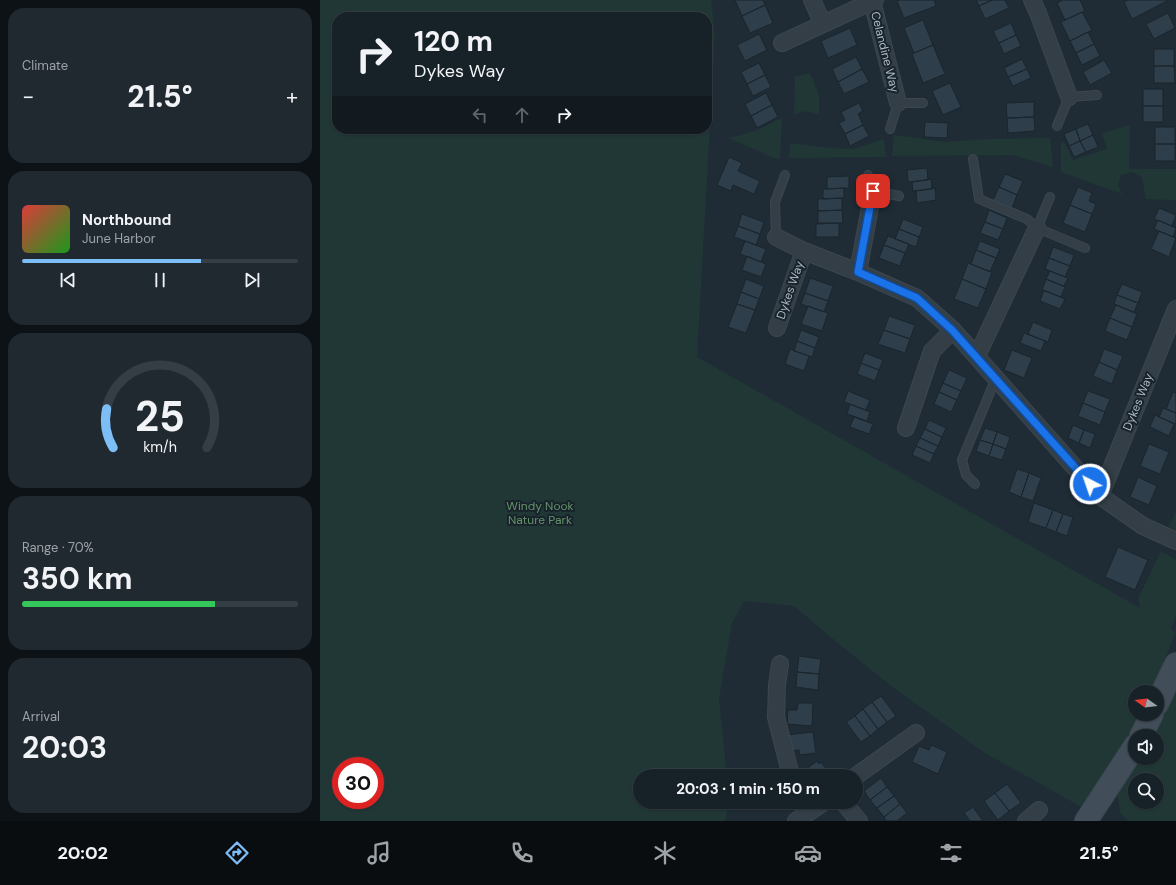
<!DOCTYPE html>
<meta charset="utf-8">
<style>
body{margin:0;font-family:"DM Sans",sans-serif;background:#202930;color:#f1f3f6;height:100vh;display:flex;flex-direction:column;font-size:15px;white-space:nowrap}
*{box-sizing:border-box;margin:0}
p{font-size:13px;color:#9ea3a8}
.icon{flex:none;width:22px;height:22px;fill:none;stroke:currentColor;stroke-width:2;stroke-linecap:round;stroke-linejoin:round}
.map{position:relative;flex:1;overflow:hidden}
.details{display:flex;flex-direction:column;gap:8px;padding:8px;background:#0d1216;width:320px}
.details>*{flex:none}
.hud{position:absolute;left:12px;top:12px;width:380px;height:122px;border-radius:16px;box-shadow:0 1px 3px #0004,0 0 0 1px #363e45;background:#172128;color:#f1f3f6;overflow:hidden}
.needle{width:26px;rotate:284deg}
.tools{position:absolute;left:808px;top:685px;display:grid;gap:8px}
.tools a{display:grid;place-items:center;width:36px;height:36px;border-radius:50%;background:#172128;box-shadow:0 1px 3px #0004,0 0 0 1px #363e45;font-size:20px}
.speed{position:absolute;left:12px;top:757px;display:flex;gap:8px;font-size:20px;font-weight:700;text-align:center}
.speed>*{display:grid;place-content:center;width:52px;height:52px;border-radius:50%;background:#172128;box-shadow:0 1px 3px #0004,0 0 0 1px #363e45;line-height:1}
.speed .limit{border:6px solid #d22;background:#fff;color:#111}
.pin{position:absolute;display:grid;place-items:center;width:34px;height:34px;color:#fff;margin:-17px;border-radius:8px;box-shadow:0 2px 6px #0006}
.me{position:absolute;width:44px;margin:-22px;rotate:319deg;stroke-linejoin:round;filter:drop-shadow(0 0 3px #0008)}
.turn{display:flex;align-items:center;gap:14px;height:84px;padding:0 16px;font-size:18px}
.turn .icon{width:52px;height:52px;stroke-width:2.5}
.turn b{display:block;font-size:28px;line-height:34px}
.lanes{display:flex;align-items:center;height:38px;padding:0 16px;background:#0003;justify-content:center;gap:20px;direction:ltr}
.lanes .off{opacity:.35}
.big{font-size:30px;font-weight:700;line-height:1.1}
.details .tile{flex:1;display:flex;flex-direction:column;justify-content:center;gap:6px;min-width:0;padding:0 14px;border-radius:16px;background:#202930}
.details .dial{align-items:center;gap:0}
.dial svg{height:104px;overflow:visible;fill:none;stroke:#363e45;stroke-width:7;stroke-linecap:round;text-anchor:middle}
.dial text{fill:#f1f3f6;stroke:none}
.song{display:flex;align-items:center;gap:12px}
.cover{width:48px;height:48px;border-radius:6px;background:linear-gradient(135deg,hsl(0 70% 55%),hsl(120 70% 35%))}
.played{height:4px;border-radius:2px;background:linear-gradient(90deg,#7ebef7 65%,#363e45 65%)}
.keys{display:flex;justify-content:space-around;direction:ltr}
.heat{display:flex;justify-content:space-between;align-items:center;font-size:22px;direction:ltr}
.charge{height:6px;border-radius:3px;background:linear-gradient(90deg,#34c759 70%,#363e45 0)}
.trip{position:absolute;left:313px;top:769px;width:230px;height:40px;border-radius:20px;background:#172128;box-shadow:0 1px 3px #0004,0 0 0 1px #363e45;font-weight:700;line-height:40px;text-align:center}
.tab-bar{display:flex;height:64px;justify-content:space-around;align-items:center;background:#090d10;color:#9ea3a8}
.tab-bar .icon{width:28px;height:28px}
.tab-bar .active{color:#7ebef7}
.tab-bar b{font-size:18px;color:#f1f3f6}
main{display:flex;flex:1;min-height:0}
.map>svg:first-child{display:block}
</style>
<main>
<section class="details">
<div class="tile"><p>Climate</p>
<div class="heat"><a>−</a><b class="big">21.5°</b><a>+</a></div>
</div>
<div class="tile">
<div class="song"><i class="cover"></i><div><b>Northbound</b><p>June Harbor</p></div></div>
<div class="played"></div>
<div class="keys"><svg class="icon" aria-label="previous" viewBox="0 0 24 24"><path d="M18 5L8 12l10 7zM5 5v14"/></svg><svg class="icon" aria-label="pause" viewBox="0 0 24 24"><path d="M8 5v14M16 5v14"/></svg><svg class="icon" aria-label="next" viewBox="0 0 24 24"><path d="M6 5l10 7-10 7zM19 5v14"/></svg></div>
</div>
<div class="tile dial"><svg viewBox="0 0 100 80">
<path d="M14 69A42 42 0 1 1 86 69"/>
<path d="M14 69A42 42 0 0 1 9 39" stroke="#7ebef7"/>
<text x="50" y="56" font-size="32" font-weight="700">25</text>
<text x="50" y="72" font-size="11">km/h</text>
</svg></div>
<div class="tile"><p>Range · 70%</p><b class="big">350 km</b><div class="charge"></div></div>
<div class="tile"><p>Arrival</p><b class="big">20:03</b></div>
</section>
<div class="map">
<svg width="856" height="821" viewBox="0 0 856 821">
<rect width="100%" height="100%" fill="#1f2c36"/>
<path fill="#213736" fill-rule="evenodd" d="M0 0H391L395 35 377 357 820 608 818 599 841 551 856 560V616L851 629 856 632 831 692H815V714H822L815 729 767 810 665 753 578 691 525 649 474 606 424 601 412 623 399 699 407 776H320V802H409L405 821H0ZM17 17H387V129H17ZM21 766H55V800H21Z
M490 73 499 95V115L485 111 474 115 475 77Z
M462 118 460 159 451 157 409 138 435 131Z
M810 125 809 169H856V200L826 199 822 177 812 172 801 175 798 184 802 194 741 172V142H744L753 160 787 149 782 133Z
M574 135 625 142 666 139 730 138 733 167 693 155 572 156Z
M564 139 566 157 469 158 470 143 512 148 534 149Z
M856 512V531L848 527Z
M856 689V821H808L800 812 797 794 817 758H837V736H829ZM815 780H837V802H815Z"/>
<path fill="#2e3e4a" stroke="#1a252d" d="M415 0H443L445 5 422 16Z
M580 0H614L616 6 584 18 577 1Z
M656 0H672L659 6Z
M672 0H685L689 8 665 19 659 6Z
M743 0H760L765 11 745 20 737 3Z
M808 0H849L812 19 804 2Z
M445 5 453 23 430 33 422 16Z
M762 12 772 30 750 41 741 22Z
M848 13 855 28 834 39 826 24Z
M603 20 613 45 594 53 584 28Z
M691 23 696 35 679 43 673 31Z
M530 28 537 45 508 58 501 41Z
M768 32 774 44 756 53 750 41Z
M439 34 447 50 425 61 417 45Z
M696 35 701 46 684 54 679 43Z
M774 44 780 56 762 65 756 53Z
M613 45 625 74 603 83 592 54Z
M834 49H854V66H834Z
M536 57 542 69 518 82 512 69Z
M702 59 707 69 688 77 684 68Z
M784 60 792 73 770 85 763 72Z
M439 63 445 75 427 84 421 72Z
M834 66H854L855 83H834Z
M542 69 549 82 524 94 518 82Z
M707 69 711 78 693 86 688 77Z
M445 75 451 87 433 96 427 84Z
M630 83 641 107 623 115 612 91Z
M823 89H843V106H823Z
M446 93 452 105 431 116 425 104Z
M714 102V117L687 118 686 103Z
M539 103 543 111 538 114 543 125 525 134 519 123 525 120 521 112Z
M452 105 458 117 437 128 431 116Z
M823 106H843V122H823Z
M714 117 715 131 688 133 687 118Z
M605 122 628 123 627 138 604 137Z
M768 124 773 135 760 141 756 129Z
M543 125 549 136 530 146 525 134Z
M835 127H855V144H835Z
M756 129 760 141 749 146 744 134Z
M773 135 778 147 766 152 760 141Z
M760 141 766 152 754 157 749 146Z
M835 144H855V161H835Z
M409 157 422 163 418 171 440 181 434 194 413 185 411 191 397 185Z
M607 168 608 180 588 182 587 170Z
M685 174 703 181 697 195 679 187Z
M529 176V188L507 189V177Z
M611 179 612 189 593 191 592 182Z
M679 187 697 195 692 208 673 200Z
M758 187 772 193 769 201 776 204 772 214 750 205Z
M524 188V198L503 199V189Z
M615 188 616 200 597 203 596 191Z
M522 198V210L498 211V199Z
M750 205 772 214 765 232 743 223Z
M839 208 856 215 852 226 834 219Z
M522 210 523 223H498V211Z
M669 210 687 218 683 229 665 222Z
M422 214 444 222 440 234 418 226Z
M583 219 603 227 599 237 579 229Z
M838 220 856 228 853 237 834 229Z
M665 222 683 229 678 240 660 233Z
M519 223V237H496V224Z
M418 226 440 234 436 245 414 237Z
M579 229 599 237 596 247 575 239Z
M839 231 856 238 849 257 831 249Z
M568 236 589 244 585 253 564 245Z
M425 241 446 249 441 262 420 254Z
M660 241 680 249 676 258 656 250Z
M564 245 585 253 580 266 559 258Z
M733 247 754 255 750 266 729 258Z
M656 250 676 258 670 272 651 264Z
M427 256 446 264 441 277 422 270Z
M729 258 750 266 745 277 725 269Z
M648 263 672 272 666 289 642 279Z
M730 271 748 278 744 286 726 279Z
M490 278 513 286 508 301 485 293Z
M426 279 444 286 439 299 421 292Z
M642 279 666 289 658 308 634 299Z
M726 279 745 287 741 297 722 290Z
M802 284 822 292 818 303 797 295Z
M724 290 745 299 740 309 720 301Z
M421 292 439 299 435 310 417 304Z
M485 293 508 301 504 312 481 304Z
M797 295 818 303 814 312 794 304Z
M417 304 435 310 426 333 408 327Z
M796 305 817 314 812 327 790 318Z
M488 306 508 313 502 331 481 324Z
M569 316 595 325 590 339 564 330Z
M790 318 812 327 807 340 785 331Z
M713 322 732 330 728 342 708 334Z
M481 330 499 337 495 348 477 341Z
M564 330 590 339 585 353 558 344Z
M704 333 725 341 721 351 700 343Z
M477 341 495 348 492 357 474 351Z
M470 349 489 356 484 371 465 364Z
M784 349 803 356 797 370 779 362Z
M692 350 712 358 704 378 684 370Z
M545 353 563 360 559 370 541 363Z
M779 362 797 370 792 384 773 376Z
M541 363 559 370 555 381 537 374Z
M629 370 647 378 641 391 623 383Z
M623 383 641 391 637 400 619 392Z
M528 391 550 400 546 410 524 402Z
M768 391 790 399 785 412 763 403Z
M619 392 637 400 631 412 614 404Z
M853 392 856 393V413L846 409Z
M763 403 785 412 780 425 758 416Z
M530 404 550 412 547 421 527 414Z
M843 408 856 413V424L839 417Z
M835 415 854 424 849 436 830 427Z
M534 417 553 424 549 434 530 427Z
M609 420 626 428 622 437 605 429Z
M753 425 764 430 759 443 748 438Z
M665 428 677 432 673 444 660 440Z
M605 429 622 437 618 446 600 438Z
M764 430 775 434 770 448 759 443Z
M677 432 690 437 686 449 673 444Z
M600 438 618 446 614 454 596 446Z
M660 440 673 444 669 456 656 451Z
M673 444 686 449 682 460 669 456Z
M829 444 849 452 840 474 820 466Z
M596 446 614 454 610 463 592 455Z
M697 469 709 473 701 497 689 492Z
M709 473 721 478 713 501 701 497Z
M818 477 837 486 829 505 810 497Z
M714 503 733 510 726 528 708 522Z
M733 510 743 514 736 532 726 528Z
M743 514 753 517 747 536 736 532Z
M798 547 828 560 815 590 785 577Z
M479 656 501 659 499 674 477 672Z
M477 672 499 674 498 690 476 687Z
M561 696 576 716 567 722 552 702Z
M552 702 567 722 558 729 543 709Z
M478 703H493L492 726 467 724 468 710H477Z
M543 709 558 729 550 736 535 716Z
M535 716 550 736 541 742 526 722Z
M493 732 496 753 480 755 479 750 468 751 466 735Z
M611 745 627 752 618 774 592 762 599 746 609 750Z
M497 761 499 764 501 762 511 776H483L487 773 485 770Z
M561 778 567 787 550 800 544 791Z
M687 784 701 803 689 811 675 793Z
M567 787 574 796 557 808 550 800Z
M675 793 689 811 678 820 664 801Z
M574 796 580 804 564 817 557 808Z
M580 804 587 813 577 821H566L564 817Z
M653 807 663 821H650L644 813Z"/>
<g fill="none" stroke-linecap="round" stroke-linejoin="round">
<g stroke="#3c4750" stroke-width="10">
<path id="lane" d="M737 126 749 97 777 95
M570 129 578 103H603
M653 159 659 199 707 219 717 228
M548 175 553 191 579 196
M730 197 717 228 765 248
M456 237 455 202 465 175
M655 484 646 475 642 460 676 378"/>
</g>
<g stroke="#3c4750" stroke-width="18">
<path id="street" d="M492 0 503 24
M712 0 718 13 749 97
M552 1 578 103
M462 43 555 0
M456 237 484 251 538 272 597 298 633 330 780 496 823 526 856 541
M538 272 553 191
M457 328 484 251
M657 356 717 228
M586 428 612 351 633 330
M780 496 856 309
M460 664 457 685 456 717 471 776
M536 776 596 733
M523 802 539 821
M476 821 504 802
M706 821 719 810"/>
</g>
<g stroke="#3c4750" stroke-width="24">
<path id="secondary" d="M837 704 856 664
M821 736 832 714
M766 821 815 746"/>
</g>
<use href="#lane" stroke="#333e46" stroke-width="8"/>
<use href="#street" stroke="#333e46" stroke-width="16"/>
<use href="#secondary" stroke="#414d59" stroke-width="22"/>
</g>
<g fill="none" stroke-linecap="round" stroke-linejoin="round">
<g stroke="#114b97" stroke-width="10">
<path id="route" d="M553 191 538 272 597 298 632 330 770 484"/>
</g>
<use href="#route" stroke="#1a73e8" stroke-width="7"/>
</g>
<g text-anchor="middle" stroke-width="4" stroke-linejoin="round" paint-order="stroke">
<g font-size="12" fill="#acb9c4" stroke="#18232b">
<text transform="translate(565 52) rotate(76)" y="4">Celandine Way</text>
<text transform="translate(470 290) rotate(-71)" y="4">Dykes Way</text>
<text transform="translate(818 402) rotate(-68)" y="4">Dykes Way</text>
</g>
<g font-size="12" fill="#659369" stroke="#18232b">
<text x="220" y="510">Windy Nook<tspan x="220" dy="14">Nature Park</tspan></text>
</g>
</g>
</svg>
<div class="tools">
<a><svg class="needle" viewBox="-14 -14 28 28"><path d="M0-13l5 13h-10z" fill="#e53935"/><path d="M0 13l5-13h-10z" fill="#9ea3a8"/></svg></a>
<a><svg class="icon" aria-label="sound" viewBox="0 0 24 24"><path d="M4 9h4l5-4v14l-5-4H4zM17 9q2 3 0 6"/></svg></a>
<a><svg class="icon" aria-label="search" viewBox="0 0 24 24"><circle cx="10" cy="10" r="6"/><path d="M15 15l6 6"/></svg></a>
</div>
<div class="speed"><div class="limit">30</div></div>
<div class="pin" style="left:553px;top:191px;background:#d93025"><svg class="icon" aria-label="arrive" viewBox="0 0 24 24"><path d="M6 21V4h12l-3 4 3 4H6"/></svg></div>
<svg class="me" style="left:770px;top:484px" viewBox="-20 -20 40 40"><circle r="17" fill="#1a73e8" stroke="#fff" stroke-width="3"/><path d="M0-11L8 9 0 5-8 9z" fill="#fff"/></svg>
<div class="trip">20:03 · 1 min · 150 m</div>
<div class="hud">
<div class="turn"><svg class="icon" aria-label="right" viewBox="0 0 24 24"><path d="M7 20v-9h11M14 6l5 5-5 5"/></svg><div><b>120 m</b>Dykes Way</div></div>
<div class="lanes"><svg class="icon off" aria-label="left" viewBox="0 0 24 24"><path d="M17 20v-9H6M10 6l-5 5 5 5"/></svg><svg class="icon off" aria-label="ahead" viewBox="0 0 24 24"><path d="M12 20V5M6 11l6-6 6 6"/></svg><svg class="icon" aria-label="right" viewBox="0 0 24 24"><path d="M7 20v-9h11M14 6l5 5-5 5"/></svg></div>
</div>
</div>
</main>
<nav class="tab-bar">
<b>20:02</b>
<svg class="icon active" aria-label="directions" viewBox="0 0 24 24"><path d="M12 3l9 9-9 9-9-9zM9 14v-3h6M13 9l2 2-2 2"/></svg>
<svg class="icon" aria-label="music" viewBox="0 0 24 24"><path d="M9 18V5l10-2v13"/><circle cx="6" cy="18" r="3"/><circle cx="16" cy="16" r="3"/></svg>
<svg class="icon" aria-label="phone" viewBox="0 0 24 24"><path d="M5 4h4l2 5-3 2q2 4 5 5l2-3 5 2v4C11 20 4 13 5 4z"/></svg>
<svg class="icon" aria-label="climate" viewBox="0 0 24 24"><path d="M12 3v18M4 7l16 10M4 17L20 7"/></svg>
<svg class="icon" aria-label="car" viewBox="0 0 24 24"><path d="M5 17H2v-5l4-1 3-4h7l3 4 3 1v5h-3M9 17h6M6 11h13"/><circle cx="7" cy="17" r="2"/><circle cx="17" cy="17" r="2"/></svg>
<svg class="icon" aria-label="filters" viewBox="0 0 24 24"><path d="M4 7h16M4 17h16"/><circle cx="9" cy="7" r="2"/><circle cx="15" cy="17" r="2"/></svg>
<b>21.5°</b>
</nav>
